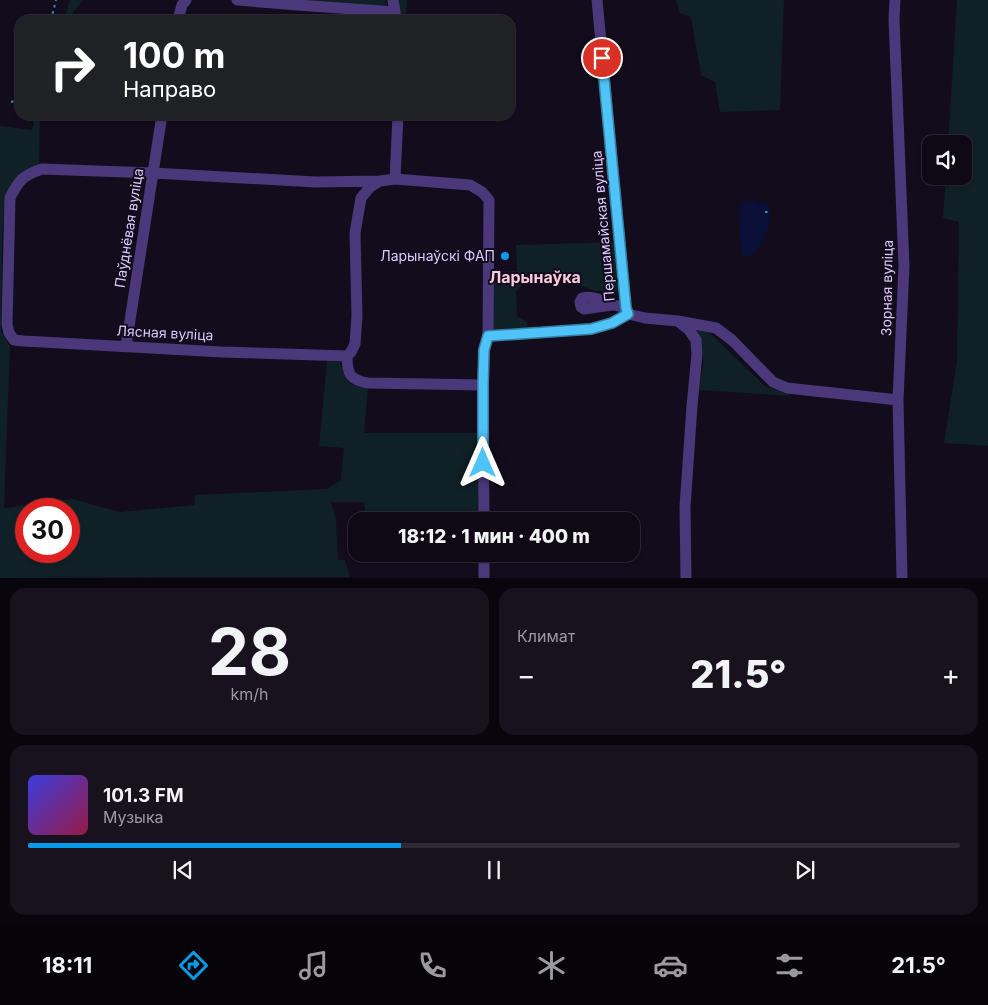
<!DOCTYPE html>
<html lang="ru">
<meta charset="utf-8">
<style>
body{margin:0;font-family:Inter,sans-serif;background:#17121e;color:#f1f3f6;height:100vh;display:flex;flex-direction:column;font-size:19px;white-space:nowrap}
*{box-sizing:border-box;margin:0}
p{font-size:16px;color:#9b9aa0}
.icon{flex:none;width:28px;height:28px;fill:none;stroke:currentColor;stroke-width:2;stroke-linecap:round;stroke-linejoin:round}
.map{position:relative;height:578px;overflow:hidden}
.panel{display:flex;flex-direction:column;gap:10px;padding:10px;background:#08050c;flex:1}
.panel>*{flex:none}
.top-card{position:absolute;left:15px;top:15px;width:500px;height:105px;border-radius:15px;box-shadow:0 1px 4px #0004,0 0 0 1px #2e2a34;background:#202124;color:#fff;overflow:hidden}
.buttons{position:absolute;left:922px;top:135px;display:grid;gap:10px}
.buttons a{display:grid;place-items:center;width:50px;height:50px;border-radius:10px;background:#0e0915;box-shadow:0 1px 4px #0004,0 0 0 1px #2e2a34;font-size:25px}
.speed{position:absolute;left:15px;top:498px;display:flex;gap:10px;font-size:25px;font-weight:700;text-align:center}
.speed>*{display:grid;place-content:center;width:65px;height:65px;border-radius:50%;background:#0e0915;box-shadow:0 1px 4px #0004,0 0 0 1px #2e2a34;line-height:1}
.speed .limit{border:8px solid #d22;background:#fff;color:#111}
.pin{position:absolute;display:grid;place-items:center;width:42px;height:42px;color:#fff;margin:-21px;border:2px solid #fff;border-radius:50%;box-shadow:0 1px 5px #0007}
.me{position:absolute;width:55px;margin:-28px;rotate:0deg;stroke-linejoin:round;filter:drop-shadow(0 0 4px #0008)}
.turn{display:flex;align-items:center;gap:18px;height:105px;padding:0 25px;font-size:22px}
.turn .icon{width:65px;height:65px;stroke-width:2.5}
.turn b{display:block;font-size:35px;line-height:42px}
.big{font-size:38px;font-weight:800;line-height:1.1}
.panel .card{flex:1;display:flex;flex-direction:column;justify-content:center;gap:8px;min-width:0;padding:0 18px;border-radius:15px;background:#17121e}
.panel .dial{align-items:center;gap:0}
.dial b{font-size:65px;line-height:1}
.song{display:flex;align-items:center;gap:15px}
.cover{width:60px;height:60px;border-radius:8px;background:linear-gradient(135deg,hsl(240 70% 55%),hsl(340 70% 35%))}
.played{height:5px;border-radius:2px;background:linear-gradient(90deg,#089bea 40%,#2e2a34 40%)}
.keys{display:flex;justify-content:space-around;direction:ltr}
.heat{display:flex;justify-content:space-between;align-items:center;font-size:28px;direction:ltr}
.panel .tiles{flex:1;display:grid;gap:10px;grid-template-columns:1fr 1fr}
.card:last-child{grid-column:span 2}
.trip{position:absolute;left:348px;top:512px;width:292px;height:50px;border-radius:15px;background:#0e0915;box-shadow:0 1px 4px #0004,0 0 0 1px #2e2a34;font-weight:800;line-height:50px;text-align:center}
.dock{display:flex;height:80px;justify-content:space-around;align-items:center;background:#060408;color:#9b9aa0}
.dock .icon{width:35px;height:35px}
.dock .selected{color:#089bea}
.dock b{font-size:22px;color:#f1f3f6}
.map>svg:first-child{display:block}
</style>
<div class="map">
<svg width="988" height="578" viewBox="0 0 988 578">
<rect width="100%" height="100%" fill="#130c1c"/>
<path fill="#0f2126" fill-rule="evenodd" d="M70 0H83L72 14 71 20H64Z
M272 0H386L387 5 381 8Z
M398 0H407L406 20H401Z
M676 0H784L780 110 720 112 715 82 701 75 691 17 680 13Z
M957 0H988V446L944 443 957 361 959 222 943 218 946 176H964V144H948Z
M36 115H40L39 164 5 197 2 239 1 331 10 346 4 508 72 499 120 512 194 505 195 495 327 489 341 480 344 448 319 446 327 361 340 362C346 382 346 385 368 388L364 433H478L479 521H366L364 502H331L336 519 338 560H345L350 577 0 578V126L32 130ZM26 509H69V551H26Z
M614 242 620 292 595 291 561 278 525 282 516 291 517 316 527 322 528 330 491 332 493 272 517 271 516 245Z
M690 326 711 334 765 386 792 396 699 390C703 363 709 349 690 326Z"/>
<path fill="#0a0f37" d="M747 201H756L759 204 764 202 770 206C771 224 765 243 752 255H742L741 252 739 210 743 203Z"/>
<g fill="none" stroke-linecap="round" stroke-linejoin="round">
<path stroke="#3093aa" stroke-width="2" stroke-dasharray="2.5 4" stroke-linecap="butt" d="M51 20 56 0
M11 102 20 99
M765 212H770"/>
<path stroke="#4b387a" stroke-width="11" d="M237 0 297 5 395 12
M393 0 395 12 396 20
M597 0 626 308 628 314 645 318 678 321 716 328 732 340 773 382 787 388 898 400
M895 0 894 19 904 266 898 400 902 578
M178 20 182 5 186 0
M395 179 398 115
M612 305 584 309 581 307 580 302 582 298C595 295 602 302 614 305 618 306 622 307 626 308
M679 322 689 330 696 340 697 354 692 406 685 507 686 578
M488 336 591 329 612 323 628 314
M126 346 162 115
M347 356 222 352 24 341 14 340 9 333 7 324 10 198C19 180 22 176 42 169L153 173 316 182 380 181 395 179 470 185 482 192 489 200 488 336 484 350 483 385 484 521
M347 356 351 352 355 344 357 316 355 233 361 198 370 187 380 181
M347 356C347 374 350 380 368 383L483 385
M484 554V578"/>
</g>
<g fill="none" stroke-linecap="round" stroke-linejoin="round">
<g stroke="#337fa1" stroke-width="12">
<path id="route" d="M483 463V385L484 350 488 336 591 329 612 323 628 314 626 308 602 58"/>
</g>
<use href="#route" stroke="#4fc3f7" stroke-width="9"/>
</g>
<circle fill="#089bea" stroke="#130c1c" stroke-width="2" cx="505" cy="256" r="5"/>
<g text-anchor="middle" stroke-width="4" stroke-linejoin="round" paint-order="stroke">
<g font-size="14" fill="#dcc9fd" stroke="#130c1c">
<text transform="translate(603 226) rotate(-95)" y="5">Першамайская вуліца</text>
<text transform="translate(129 228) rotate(-81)" y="5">Паўднёвая вуліца</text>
<text transform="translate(887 288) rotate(-89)" y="5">Зорная вуліца</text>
<text transform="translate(165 333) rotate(3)" y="5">Лясная вуліца</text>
</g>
<g font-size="14" fill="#dcc9fd" stroke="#130c1c" text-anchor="end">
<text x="495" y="261">Ларынаўскі ФАП</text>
</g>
<g font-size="16" font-weight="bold" fill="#fdcbde" stroke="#130c1c">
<text x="535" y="283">Ларынаўка</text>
</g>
</g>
</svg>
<div class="buttons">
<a><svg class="icon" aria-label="sound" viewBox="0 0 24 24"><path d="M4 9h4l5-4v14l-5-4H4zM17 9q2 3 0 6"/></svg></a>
</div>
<div class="speed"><div class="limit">30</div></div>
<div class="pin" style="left:602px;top:58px;background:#d93025"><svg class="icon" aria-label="arrive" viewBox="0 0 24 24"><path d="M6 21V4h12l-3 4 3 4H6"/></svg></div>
<svg class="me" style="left:483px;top:463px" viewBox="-20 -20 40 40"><path d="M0-17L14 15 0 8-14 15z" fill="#4fc3f7" stroke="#fff" stroke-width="4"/></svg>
<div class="trip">18:12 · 1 мин · 400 m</div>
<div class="top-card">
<div class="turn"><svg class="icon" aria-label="right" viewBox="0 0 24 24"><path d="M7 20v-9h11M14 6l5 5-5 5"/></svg><div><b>100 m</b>Направо</div></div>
</div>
</div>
<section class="panel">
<div class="tiles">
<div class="card dial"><b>28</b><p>km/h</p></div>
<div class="card"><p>Климат</p>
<div class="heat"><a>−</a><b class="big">21.5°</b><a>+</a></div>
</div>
<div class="card">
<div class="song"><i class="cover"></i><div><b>101.3 FM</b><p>Музыка</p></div></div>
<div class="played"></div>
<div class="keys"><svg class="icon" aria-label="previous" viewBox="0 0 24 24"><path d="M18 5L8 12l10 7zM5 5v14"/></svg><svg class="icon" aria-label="pause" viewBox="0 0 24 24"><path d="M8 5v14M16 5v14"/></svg><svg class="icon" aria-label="next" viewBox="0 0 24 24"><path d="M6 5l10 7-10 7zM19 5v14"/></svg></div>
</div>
</div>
</section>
<nav class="dock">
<b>18:11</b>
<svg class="icon selected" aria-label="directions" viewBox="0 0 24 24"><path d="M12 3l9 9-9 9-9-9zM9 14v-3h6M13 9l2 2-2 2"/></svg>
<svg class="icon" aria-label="music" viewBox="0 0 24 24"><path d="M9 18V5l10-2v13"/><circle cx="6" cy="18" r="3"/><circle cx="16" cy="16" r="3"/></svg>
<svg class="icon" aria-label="phone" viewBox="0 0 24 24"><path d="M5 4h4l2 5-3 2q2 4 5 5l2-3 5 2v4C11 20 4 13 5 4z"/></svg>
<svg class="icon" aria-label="climate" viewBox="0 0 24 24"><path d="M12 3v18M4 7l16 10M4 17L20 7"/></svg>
<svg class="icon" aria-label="car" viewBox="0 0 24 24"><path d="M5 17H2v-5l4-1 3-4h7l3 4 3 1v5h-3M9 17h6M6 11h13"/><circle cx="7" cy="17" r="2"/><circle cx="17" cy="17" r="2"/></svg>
<svg class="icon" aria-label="filters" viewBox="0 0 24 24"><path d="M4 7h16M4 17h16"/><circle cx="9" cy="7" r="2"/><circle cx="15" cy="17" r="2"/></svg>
<b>21.5°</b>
</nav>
